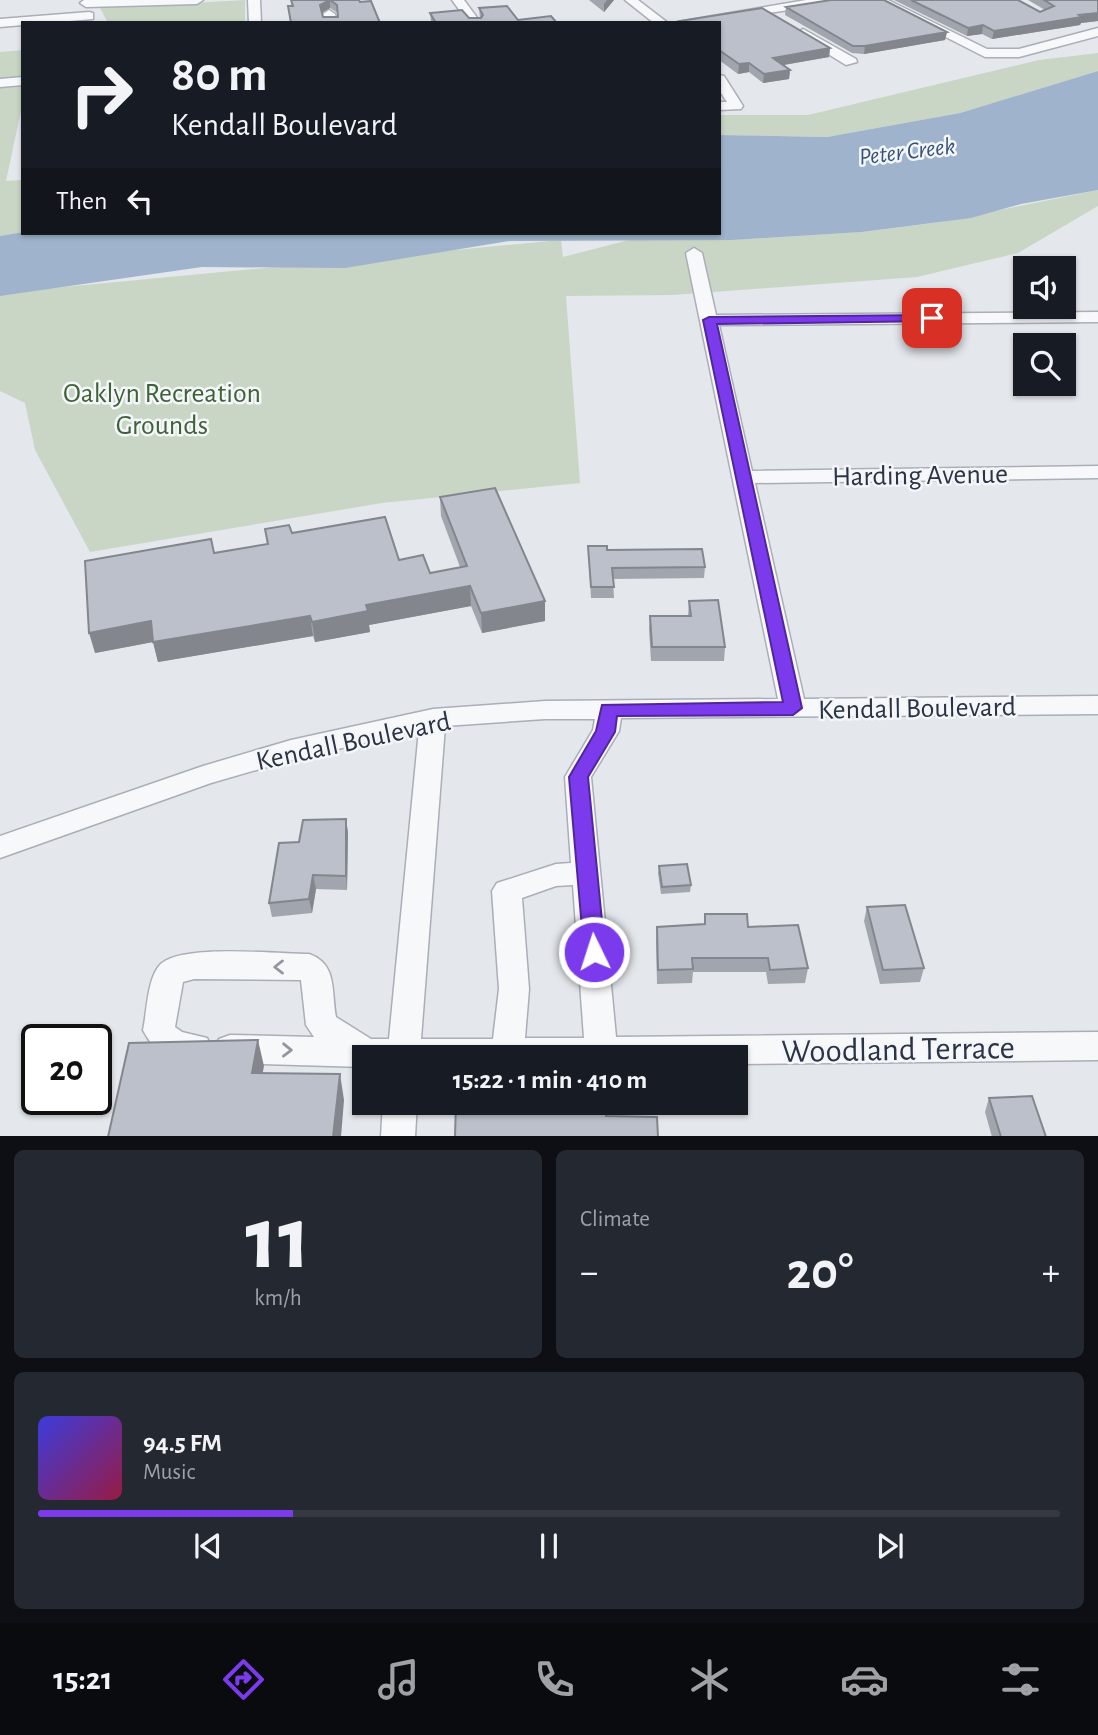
<!DOCTYPE html>
<meta charset="utf-8">
<style>
body{margin:0;font-family:"Alegreya Sans",sans-serif;background:#242831;color:#f1f3f6;height:100vh;display:flex;flex-direction:column;font-size:26px;white-space:nowrap}
*{box-sizing:border-box;margin:0}
p{font-size:23px;color:#9ea1a6}
.icon{flex:none;width:38px;height:38px;fill:none;stroke:currentColor;stroke-width:2;stroke-linecap:round;stroke-linejoin:round}
.map{position:relative;height:1136px;overflow:hidden}
.sheet{display:flex;flex-direction:column;gap:14px;padding:14px;background:#0d0f14;flex:1}
.sheet>*{flex:none}
.guide{position:absolute;left:21px;top:21px;width:700px;height:214px;border-radius:0px;box-shadow:0 2px 5px #0004;background:#171b24;color:#f1f3f6;overflow:hidden}
.controls{position:absolute;left:1013px;top:256px;display:grid;gap:14px}
.controls a{display:grid;place-items:center;width:63px;height:63px;border-radius:0px;background:#171b24;box-shadow:0 2px 5px #0004;font-size:35px}
.speed{position:absolute;left:21px;top:1024px;display:flex;gap:14px;font-size:35px;font-weight:700;text-align:center}
.speed>*{display:grid;place-content:center;width:91px;height:91px;border-radius:50%;background:#171b24;box-shadow:0 2px 5px #0004;line-height:1}
.speed .limit{border:4px solid #111;border-radius:10px;background:#fff;color:#111}
.pin{position:absolute;display:grid;place-items:center;width:60px;height:60px;color:#fff;margin:-30px;border-radius:14px;box-shadow:0 4px 10px #0006}
.me{position:absolute;width:77px;margin:-38px;rotate:356deg;stroke-linejoin:round;filter:drop-shadow(0 0 5px #0008)}
.turn{display:flex;align-items:center;gap:24px;height:147px;padding:0 35px;font-size:32px}
.turn .icon{width:91px;height:91px;stroke-width:2.5}
.turn b{display:block;font-size:49px;line-height:60px}
.then{display:flex;align-items:center;height:66px;padding:0 35px;background:#0003;gap:14px;font-size:26px}
.big{font-size:52px;font-weight:600;line-height:1.1}
.sheet .widget{flex:1;display:flex;flex-direction:column;justify-content:center;gap:10px;min-width:0;padding:0 24px;border-radius:10px;background:#242831}
.sheet .dial{align-items:center;gap:0}
.dial b{font-size:91px;line-height:1}
.song{display:flex;align-items:center;gap:21px}
.cover{width:84px;height:84px;border-radius:10px;background:linear-gradient(135deg,hsl(240 70% 55%),hsl(340 70% 35%))}
.played{height:7px;border-radius:4px;background:linear-gradient(90deg,#7c3aed 25%,#363941 25%)}
.keys{display:flex;justify-content:space-around;direction:ltr}
.heat{display:flex;justify-content:space-between;align-items:center;font-size:38px;direction:ltr}
.sheet .tiles{flex:1;display:grid;gap:14px;grid-template-columns:1fr 1fr}
.widget:last-child{grid-column:span 2}
.trip{position:absolute;left:352px;top:1045px;width:396px;height:70px;border-radius:0px;background:#171b24;box-shadow:0 2px 5px #0004;font-weight:600;line-height:70px;text-align:center}
.dock{display:flex;height:112px;justify-content:space-around;align-items:center;background:#090b0e;color:#9ea1a6}
.dock .icon{width:49px;height:49px}
.dock .selected{color:#7c3aed}
.dock b{font-size:32px;color:#f1f3f6}
.map>svg:first-child{display:block}
</style>
<div class="map">
<svg width="1098" height="1137" viewBox="0 0 1098 1137">
<rect width="100%" height="100%" fill="#e4e7ec"/>
<path fill="#c9d6c5" d="M245 0V23H108L100 8Z
M23 50V101L6 181 23 180V232L0 236V52Z
M1098 53V71L960 113 827 137 719 135V115H808L1039 60Z
M1098 190V206L1018 253 917 277 673 295 566 296 580 483 382 503 90 552 35 450 25 403 0 391V293L561 240 563 257 629 240H733L862 232 941 222Z"/>
<path fill="#9fb4cc" d="M1098 71V190L1021 204 971 218 862 232 733 240 509 241 345 268 202 267 0 296V236L23 232 719 233V135L827 137 960 113Z"/>
<g fill="none" stroke-linecap="round" stroke-linejoin="round">
<g stroke="#a9aeb7" stroke-width="3">
<path id="minor" d="M203 0 197 4 86 7 80 3 84 0Z
M248 0H260L261 23H249Z
M452 0H464L481 23H469Z
M625 0H638L668 23H654Z
M806 0H835L829 4 703 23H672Z
M873 0H888L987 49H1019L1098 28V36L1019 57H985Z
M329 10 335 14 337 23H325L323 14Z
M89 12 93 13V19L0 27V19Z
M803 29 856 59 857 62 846 65 799 36 797 33Z
M719 75 724 76 743 106 741 109 719 110V102H727L719 90Z
M23 77V85L0 87V79Z
M694 248 702 253 716 315 1098 312V322L719 325 752 471 1098 466V478L755 483 804 699 1098 696V714L621 718 619 731 591 777 616 1037 1098 1032V1060L735 1064V1057H364V1067L230 1063 219 1059 214 1049 219 1039 230 1035 314 1037 306 1025 301 980 194 979 183 982 175 1027 182 1032 207 1038 212 1048 207 1058C181 1068 155 1055 143 1030 147 1012 147 981 159 966 177 943 279 954 309 954 338 964 331 992 336 1017L371 1039H389L419 730 291 760 211 783 0 858V836L203 766 291 740 433 709 545 701 778 699 686 253ZM545 719H595L593 730 565 777 571 863 556 864 497 883 492 891 499 989 493 1039H421L445 726ZM573 885 584 1038H525L529 989 522 898 556 886Z
M383 1102H417L415 1137H381Z"/>
</g>
<use href="#minor" fill="#f7f8fa" fill-rule="evenodd"/>
</g>
<path fill="#a1a5ae" fill-rule="evenodd" d="M291 0H359L380 23H290L292 6ZM330 8 338 13V17H323L322 13Z
M589 0H614L604 12Z
M894 0H1018L1040 12 1045 10 1028 0H1098V21L1081 23 1080 25 992 39 982 34 967 36Z
M786 7 947 32 945 40 864 54 852 53 785 15Z
M479 8 518 20 557 23H432L431 21 430 13 469 18H480Z
M762 8 830 48 829 57 783 65 790 70 789 79 763 83 749 72 738 74 719 60V23H680V21Z
M440 497 545 601V621L482 633 471 606 369 625 370 632 315 642 313 636 158 662 153 642 95 653 267 544 265 529 292 533 399 560 430 573 460 567 441 516Z
M588 546 705 567 704 578 613 579 614 598H591Z
M689 601 725 647 724 661H651L649 629 650 616H688Z
M346 819 348 833 347 890 316 889 312 913 272 917 269 903 299 842Z
M659 866 691 885 690 892 661 894 658 873Z
M867 907 924 968 920 982 880 984 864 921Z
M705 914 748 927 808 968 805 983 768 984 766 972H693L692 983 657 984 656 941 657 927 704 924Z
M989 1098 1046 1137H992L985 1112Z"/>
<path fill="#83868d" d="M330 0V8L321 13 320 5Z
M607 0H614L604 12V4Z
M1098 13V21L1081 23 1080 25 992 39 994 31Z
M983 25 982 34 967 36 968 28Z
M947 32 945 40 864 54 865 46Z
M830 48 829 57 772 67 773 58Z
M749 63V72L738 74 739 64Z
M790 70 789 79 763 83 764 74Z
M470 586 471 606 369 625 370 632 315 642 312 622 366 605Z
M545 601V621L482 633 481 613Z
M310 616 313 636 158 662 153 642 95 653 89 633 151 621Z
M346 819 348 833 347 890 346 876Z
M313 875 316 889 312 913 309 899Z
M258 1040 264 1066 258 1098 252 1073Z
M340 1074 344 1100 341 1137H333Z"/>
<path fill="#bbc0ca" stroke="#83868d" stroke-width="2" d="M291 0H330L320 5 323 17H338L337 5 330 0H359L360 2 371 1 380 23H291L288 6H293Z
M831 0H884L947 32 865 46H853L786 7Z
M911 0H1018L1040 12 1054 6 1044 0H1098V13L1079 15 1082 17 994 31 983 25 968 28Z
M507 6 518 20 551 16 557 23H436L430 13 462 10 469 18H481L483 15 479 8Z
M762 8 830 48 773 58 790 70 764 74 749 63 739 64 719 50V23H683L680 21Z
M495 488 545 601 481 613 470 586 366 605 368 611 312 622 310 616 153 642 151 621 89 633 85 561 211 539 214 553 268 544 265 529 289 525 292 533 385 517 399 560 423 555 430 573 467 566 440 497Z
M588 546H607V550L702 549 705 567 612 568 614 587H591Z
M718 600 725 647H652L650 616H691L689 601Z
M346 819V876L313 875 309 899 269 903 279 843 299 842 303 820Z
M687 864 691 885 662 887 659 866Z
M905 905 924 968 883 970 867 907Z
M705 914H747L748 927 798 925 808 968 770 970 768 958H692L693 969 658 970 657 927 705 924Z
M258 1040 252 1073 340 1074 333 1137H108L129 1043Z
M1032 1096 1046 1137H1001L989 1098Z
M456 1102H607L606 1116 657 1117 658 1137H455Z"/>
<defs><path id="oneway-chevron" d="M-2-3.5L2.5 0L-2 3.5" fill="none" stroke-width="1.6" stroke-linecap="round" stroke-linejoin="round" transform="scale(1.75)"/></defs>
<g stroke="#9196a0">
<use href="#oneway-chevron" transform="translate(279 967) rotate(-180)"/>
<use href="#oneway-chevron" transform="translate(287 1050) rotate(1)"/>
</g>
<path fill="#7c3aed" stroke="#51269a" stroke-width="2" d="M932 315 938 318 936 321 717 324 802 708 793 715 617 716 615 732 588 777 605 952 602 958 594 961 587 958 584 952 569 777 596 731 602 705 783 702 703 320 709 317Z"/>
<g text-anchor="middle" stroke-width="5" stroke-linejoin="round" paint-order="stroke">
<g font-size="24" font-style="italic" fill="#34527a" stroke="#f4f6f9">
<text transform="translate(907 151) rotate(-7)" y="8">Peter Creek</text>
</g>
<g font-size="28" fill="#3f6138" stroke="#f4f6f9">
<text x="162" y="402">Oaklyn Recreation<tspan x="162" dy="32">Grounds</tspan></text>
</g>
<g font-size="28" fill="#2b3445" stroke="#f4f6f9">
<text transform="translate(920 474) rotate(-1)" y="10">Harding Avenue</text>
<text transform="translate(917 707) rotate(-1)" y="10">Kendall Boulevard</text>
<text transform="translate(353 740) rotate(-12)" y="10">Kendall Boulevard</text>
</g>
<g font-size="33" fill="#2b3445" stroke="#f4f6f9">
<text transform="translate(898 1048) rotate(-1)" y="12">Woodland Terrace</text>
</g>
</g>
</svg>
<div class="controls">
<a><svg class="icon" aria-label="sound" viewBox="0 0 24 24"><path d="M4 9h4l5-4v14l-5-4H4zM17 9q2 3 0 6"/></svg></a>
<a><svg class="icon" aria-label="search" viewBox="0 0 24 24"><circle cx="10" cy="10" r="6"/><path d="M15 15l6 6"/></svg></a>
</div>
<div class="speed"><div class="limit">20</div></div>
<div class="pin" style="left:932px;top:318px;background:#d93025"><svg class="icon" aria-label="arrive" viewBox="0 0 24 24"><path d="M6 21V4h12l-3 4 3 4H6"/></svg></div>
<svg class="me" style="left:594px;top:952px" viewBox="-20 -20 40 40"><circle r="17" fill="#7c3aed" stroke="#fff" stroke-width="3"/><path d="M0-11L8 9 0 5-8 9z" fill="#fff"/></svg>
<div class="trip">15:22 · 1 min · 410 m</div>
<div class="guide">
<div class="turn"><svg class="icon" aria-label="right" viewBox="0 0 24 24"><path d="M7 20v-9h11M14 6l5 5-5 5"/></svg><div><b>80 m</b>Kendall Boulevard</div></div>
<div class="then">Then<svg class="icon" aria-label="left" viewBox="0 0 24 24"><path d="M17 20v-9H6M10 6l-5 5 5 5"/></svg></div>
</div>
</div>
<section class="sheet">
<div class="tiles">
<div class="widget dial"><b>11</b><p>km/h</p></div>
<div class="widget"><p>Climate</p>
<div class="heat"><a>−</a><b class="big">20°</b><a>+</a></div>
</div>
<div class="widget">
<div class="song"><i class="cover"></i><div><b>94.5 FM</b><p>Music</p></div></div>
<div class="played"></div>
<div class="keys"><svg class="icon" aria-label="previous" viewBox="0 0 24 24"><path d="M18 5L8 12l10 7zM5 5v14"/></svg><svg class="icon" aria-label="pause" viewBox="0 0 24 24"><path d="M8 5v14M16 5v14"/></svg><svg class="icon" aria-label="next" viewBox="0 0 24 24"><path d="M6 5l10 7-10 7zM19 5v14"/></svg></div>
</div>
</div>
</section>
<nav class="dock">
<b>15:21</b>
<svg class="icon selected" aria-label="directions" viewBox="0 0 24 24"><path d="M12 3l9 9-9 9-9-9zM9 14v-3h6M13 9l2 2-2 2"/></svg>
<svg class="icon" aria-label="music" viewBox="0 0 24 24"><path d="M9 18V5l10-2v13"/><circle cx="6" cy="18" r="3"/><circle cx="16" cy="16" r="3"/></svg>
<svg class="icon" aria-label="phone" viewBox="0 0 24 24"><path d="M5 4h4l2 5-3 2q2 4 5 5l2-3 5 2v4C11 20 4 13 5 4z"/></svg>
<svg class="icon" aria-label="climate" viewBox="0 0 24 24"><path d="M12 3v18M4 7l16 10M4 17L20 7"/></svg>
<svg class="icon" aria-label="car" viewBox="0 0 24 24"><path d="M5 17H2v-5l4-1 3-4h7l3 4 3 1v5h-3M9 17h6M6 11h13"/><circle cx="7" cy="17" r="2"/><circle cx="17" cy="17" r="2"/></svg>
<svg class="icon" aria-label="filters" viewBox="0 0 24 24"><path d="M4 7h16M4 17h16"/><circle cx="9" cy="7" r="2"/><circle cx="15" cy="17" r="2"/></svg>
</nav>
